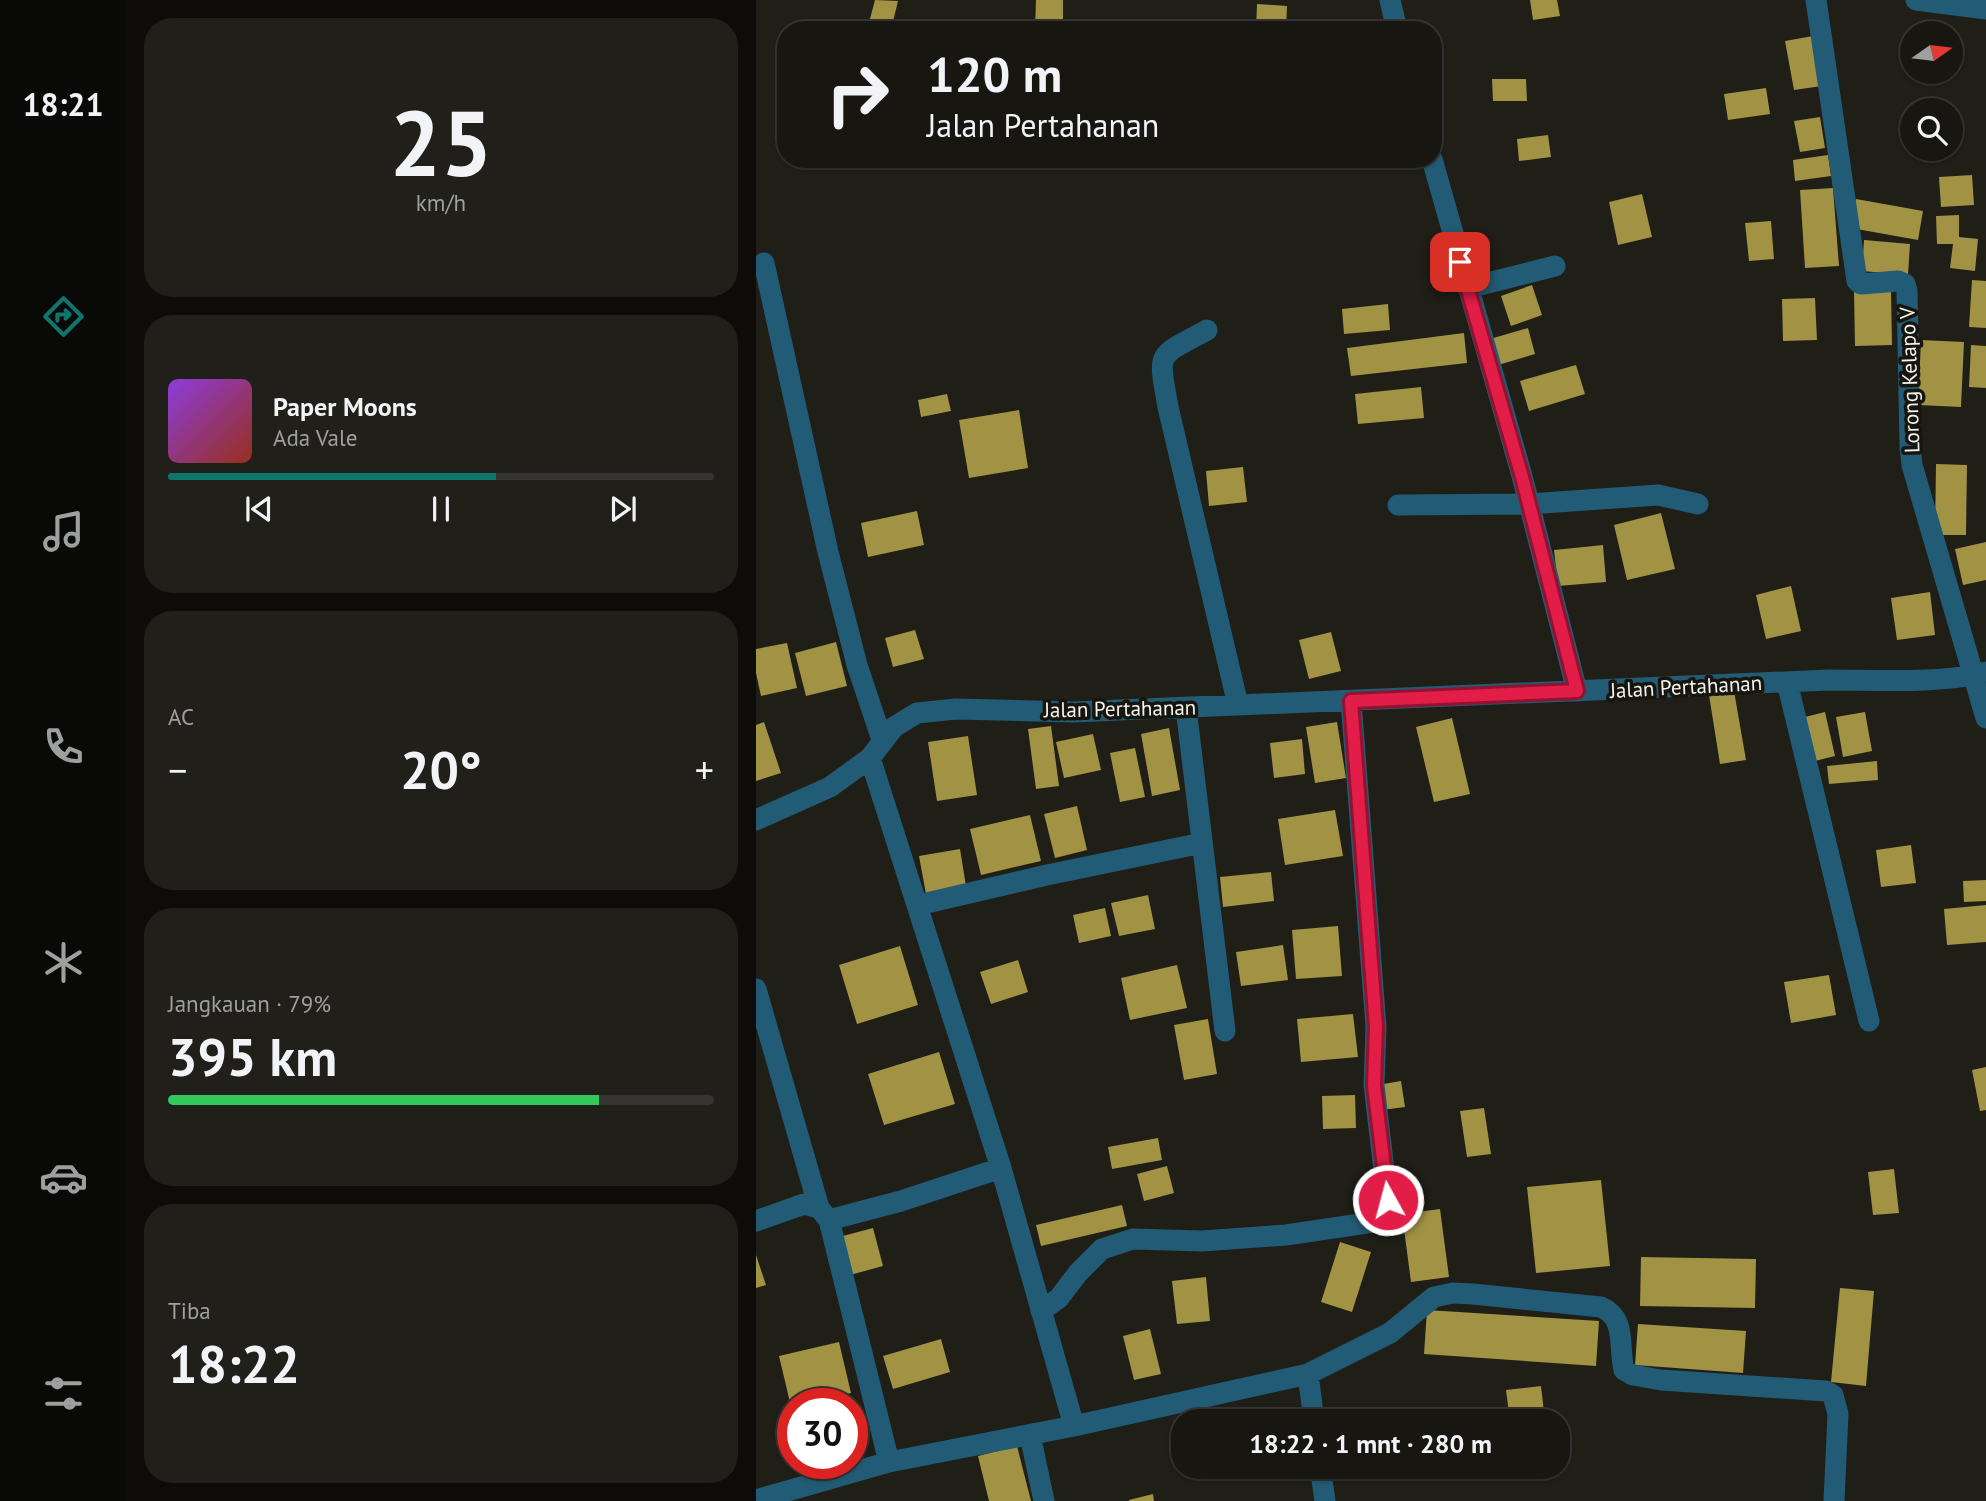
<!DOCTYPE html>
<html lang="id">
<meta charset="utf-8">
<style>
body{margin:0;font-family:"PT Sans",sans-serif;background:#201f1a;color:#f1f3f6;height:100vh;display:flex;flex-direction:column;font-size:26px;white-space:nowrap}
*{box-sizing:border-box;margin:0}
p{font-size:23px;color:#9e9f9f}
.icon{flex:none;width:38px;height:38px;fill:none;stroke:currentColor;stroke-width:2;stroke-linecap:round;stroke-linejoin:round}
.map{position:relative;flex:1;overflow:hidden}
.panel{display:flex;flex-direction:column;gap:18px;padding:18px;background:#0d0c09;width:630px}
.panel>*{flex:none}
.top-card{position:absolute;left:21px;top:21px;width:665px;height:147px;border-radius:28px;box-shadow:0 2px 5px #0004,0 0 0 2px #363531;background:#171611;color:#f1f3f6;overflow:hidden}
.needle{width:46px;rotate:76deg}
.tools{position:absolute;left:1144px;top:21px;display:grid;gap:14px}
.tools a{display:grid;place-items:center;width:63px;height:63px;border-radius:50%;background:#171611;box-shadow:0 2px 5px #0004,0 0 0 2px #363531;font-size:35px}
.speed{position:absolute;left:21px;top:1388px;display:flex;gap:14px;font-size:35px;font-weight:700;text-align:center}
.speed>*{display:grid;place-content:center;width:91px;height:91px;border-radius:50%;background:#171611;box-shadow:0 2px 5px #0004,0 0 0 2px #363531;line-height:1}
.speed .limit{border:10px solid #d22;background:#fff;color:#111}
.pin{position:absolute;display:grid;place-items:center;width:60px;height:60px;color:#fff;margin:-30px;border-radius:14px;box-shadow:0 4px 10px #0006}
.me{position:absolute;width:77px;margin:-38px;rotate:353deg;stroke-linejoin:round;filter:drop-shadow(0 0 5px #0008)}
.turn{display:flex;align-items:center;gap:24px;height:147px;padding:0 35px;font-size:32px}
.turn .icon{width:91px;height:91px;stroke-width:2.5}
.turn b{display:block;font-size:49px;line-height:60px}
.big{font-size:52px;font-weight:700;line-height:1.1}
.panel .card{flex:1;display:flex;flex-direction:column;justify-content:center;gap:10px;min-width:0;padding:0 24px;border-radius:28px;background:#201f1a}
.panel .dial{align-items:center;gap:0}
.dial b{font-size:91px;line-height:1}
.song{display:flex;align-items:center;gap:21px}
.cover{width:84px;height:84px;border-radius:10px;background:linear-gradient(135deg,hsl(270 70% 55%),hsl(10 70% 35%))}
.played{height:7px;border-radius:4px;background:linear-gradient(90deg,#0f766e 60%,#363531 60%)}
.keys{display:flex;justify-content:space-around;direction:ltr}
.heat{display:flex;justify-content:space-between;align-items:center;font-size:38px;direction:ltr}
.charge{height:10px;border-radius:5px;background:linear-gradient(90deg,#34c759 79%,#363531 0)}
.trip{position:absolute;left:415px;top:1409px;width:399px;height:70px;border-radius:28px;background:#171611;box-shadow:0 2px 5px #0004,0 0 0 2px #363531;font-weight:700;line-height:70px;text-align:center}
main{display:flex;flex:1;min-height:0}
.dock{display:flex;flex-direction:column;width:126px;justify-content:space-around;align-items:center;background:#090907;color:#9e9f9f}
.dock .icon{width:49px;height:49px}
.dock .current{color:#0f766e}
.dock b{font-size:32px;color:#f1f3f6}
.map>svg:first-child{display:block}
</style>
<main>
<nav class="dock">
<b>18:21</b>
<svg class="icon current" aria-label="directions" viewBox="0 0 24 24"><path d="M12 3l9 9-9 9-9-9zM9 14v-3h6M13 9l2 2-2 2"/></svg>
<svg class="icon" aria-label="music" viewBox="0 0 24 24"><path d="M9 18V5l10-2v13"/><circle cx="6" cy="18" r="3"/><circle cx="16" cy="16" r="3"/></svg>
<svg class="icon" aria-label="phone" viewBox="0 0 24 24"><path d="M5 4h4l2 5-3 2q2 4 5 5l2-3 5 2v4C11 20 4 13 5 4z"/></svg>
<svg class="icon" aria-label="climate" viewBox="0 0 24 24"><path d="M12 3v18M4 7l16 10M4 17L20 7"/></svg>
<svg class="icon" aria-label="car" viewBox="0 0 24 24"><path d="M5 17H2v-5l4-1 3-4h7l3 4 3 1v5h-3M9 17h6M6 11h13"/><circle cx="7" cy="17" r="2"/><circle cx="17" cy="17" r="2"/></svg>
<svg class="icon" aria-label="filters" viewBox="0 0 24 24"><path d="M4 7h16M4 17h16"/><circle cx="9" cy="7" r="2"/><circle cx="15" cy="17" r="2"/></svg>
</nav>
<section class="panel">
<div class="card dial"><b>25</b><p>km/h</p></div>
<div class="card">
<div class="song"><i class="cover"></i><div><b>Paper Moons</b><p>Ada Vale</p></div></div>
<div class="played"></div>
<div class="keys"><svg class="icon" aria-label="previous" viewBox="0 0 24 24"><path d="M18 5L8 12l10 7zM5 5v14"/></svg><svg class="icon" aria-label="pause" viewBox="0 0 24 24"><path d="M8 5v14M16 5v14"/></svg><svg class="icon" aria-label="next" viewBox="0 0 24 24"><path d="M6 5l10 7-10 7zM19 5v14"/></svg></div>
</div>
<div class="card"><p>AC</p>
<div class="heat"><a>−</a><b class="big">20°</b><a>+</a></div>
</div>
<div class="card"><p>Jangkauan · 79%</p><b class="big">395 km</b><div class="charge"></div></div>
<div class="card"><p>Tiba</p><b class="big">18:22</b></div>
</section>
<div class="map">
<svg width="1230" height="1501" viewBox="0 0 1230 1501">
<rect width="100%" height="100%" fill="#1f1e17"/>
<path fill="#a29243" d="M119 0 142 1 135 30H111Z
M280 0H307V30H279Z
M774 0H801L804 16 777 20Z
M501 4 531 6 530 30H500Z
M1057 36 1066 86 1038 90 1029 41Z
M736 79H770L771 101H737Z
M1010 88 1014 114 972 120 968 94Z
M1064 117 1069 148 1044 152 1038 121Z
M792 135 795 157 763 161 761 139Z
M1072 155 1075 176 1039 181 1037 160Z
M1216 175 1218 205 1185 207 1183 177Z
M1077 188 1083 266 1049 268 1044 190Z
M886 194 896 237 862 245 853 202Z
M1100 199 1167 211 1162 240 1095 228Z
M1203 215V237L1222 239 1219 271 1194 268 1197 244H1181L1180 216Z
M1015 221 1018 259 993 261 989 223Z
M1108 240 1154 244 1152 275 1106 271Z
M1216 280 1230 281V328L1213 327Z
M776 285 786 315 755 326 745 296Z
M1135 291 1136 345 1099 346 1098 292Z
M1059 298 1061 340 1027 341 1026 299Z
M632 304 634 330 588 334 586 309Z
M772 328 779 354 742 365 734 339Z
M708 333 711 363 595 376 591 348Z
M1165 340 1208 342 1205 407 1162 405Z
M1215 345 1230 346V388L1213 387Z
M820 365 829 394 773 411 764 381Z
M665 387 668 418 602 424 599 394Z
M191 394 195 411 165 417 162 400Z
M263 410 272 468 213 478 203 420Z
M1180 464 1211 465 1210 535H1179Z
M487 467 491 502 453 506 450 471Z
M161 511 168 545 112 557 105 523Z
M905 513 919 569 871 580 858 525Z
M1230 542V580L1207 585 1199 549Z
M847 545 850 582 802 586 798 550Z
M1035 586 1045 631 1010 639 1000 595Z
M1174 592 1179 635 1141 640 1135 598Z
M159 630 168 659 137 667 129 638Z
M575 632 585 671 553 679 543 640Z
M80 642 91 686 50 696 39 653Z
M31 643 41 688 5 696 0 673V649Z
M978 691 990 760 964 764 953 695Z
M1069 712 1079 756 1055 762 1045 718Z
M1109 712 1116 751 1087 757 1080 717Z
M696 718 714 794 678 802 660 727Z
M8 722 25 773 0 781V725Z
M581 722 590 778 559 783 550 727Z
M295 726 303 786 280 789 272 729Z
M413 728 424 790 396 796 385 734Z
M337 734 345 770 308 778 300 742Z
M212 736 221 795 181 801 172 742Z
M546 739 549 774 518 778 514 743Z
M379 748 389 797 364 802 354 753Z
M1121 761 1122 780 1073 784 1071 766Z
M321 806 331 850 299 858 288 814Z
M579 810 587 856 529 865 522 819Z
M274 815 285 861 225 875 214 829Z
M1155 845 1160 883 1125 887 1120 850Z
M204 849 210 886 170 894 163 856Z
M515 872 518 901 467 907 464 877Z
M1230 880V901L1208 902 1207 881Z
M392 895 399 929 363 936 355 903Z
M1230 905V942L1191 945 1188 909Z
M349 908 355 936 323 943 317 915Z
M582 926 586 976 540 979 536 930Z
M527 945 532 980 485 986 480 952Z
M144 946 162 1005 101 1024 83 965Z
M262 960 272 992 235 1004 224 972Z
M421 965 431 1008 374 1020 365 978Z
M1073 975 1080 1015 1035 1023 1028 982Z
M597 1014 602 1057 545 1062 541 1019Z
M452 1019 461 1074 428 1080 418 1025Z
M183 1052 199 1104 128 1125 112 1074Z
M1230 1067V1110L1224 1111 1216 1070Z
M645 1081 649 1107 626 1110 622 1085Z
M599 1095 600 1128 567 1129 566 1096Z
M728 1108 735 1154 711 1157 704 1111Z
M402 1138 406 1160 356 1169 352 1147Z
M411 1166 418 1193 388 1201 381 1174Z
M1138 1169 1143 1213 1117 1215 1112 1172Z
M845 1180 854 1266 780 1273 771 1187Z
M366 1205 371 1226 285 1246 280 1225Z
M684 1209 693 1277 655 1282 646 1214Z
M117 1228 127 1266 94 1275 83 1237Z
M584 1242 615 1252 596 1312 565 1302Z
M0 1255 10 1285 0 1288Z
M885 1257 1000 1259 999 1308 884 1306Z
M450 1277 454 1321 421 1324 416 1281Z
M1084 1288 1118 1291 1110 1386 1075 1382Z
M671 1310 843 1321 840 1366 668 1354Z
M882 1324 990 1331 987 1373 879 1365Z
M394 1329 405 1374 378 1380 367 1336Z
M185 1339 194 1372 137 1389 127 1356Z
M83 1342 95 1393 48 1404H37L36 1411 23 1356Z
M785 1386 789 1421H754L750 1390Z
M261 1446 275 1501H233L222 1456Z
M461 1466H491L493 1476 463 1480Z
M397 1494 398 1501H373V1500Z"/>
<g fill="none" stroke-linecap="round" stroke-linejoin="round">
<path stroke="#225b75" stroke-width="21" d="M634 0 641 30
M1060 0 1101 281 1105 284 1142 281 1149 284 1151 291 1154 447 1156 465 1230 718
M1160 0 1230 9
M676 159 766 476 821 691
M8 263 72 552 101 665 126 740
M712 288 799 266
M451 330C400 358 402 349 412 407L482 705
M642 505 773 504 902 495 942 504
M1031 682 1113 1021
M430 708 469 1031
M114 758 245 1168 318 1426 552 1374 634 1333 678 1297 697 1293 717 1294 845 1307C871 1318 862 1346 868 1370L877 1375 905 1380 1070 1391 1077 1395 1082 1414 1078 1501
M0 820 74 787 114 758 138 727 161 713 200 709 317 712 1073 680C1120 680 1187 684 1230 672
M162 905 291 875 446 843
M0 989 63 1208
M73 1220 145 1201 245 1168
M0 1221 48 1204 63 1208 73 1220 133 1462
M285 1311 303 1298 322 1273 346 1249 377 1239 446 1241 530 1235 611 1223 628 1219 633 1213 618 1085 620 1027 595 701
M552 1374 558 1421
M274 1435 288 1501
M564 1466 569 1501
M0 1500 133 1462 318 1426"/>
</g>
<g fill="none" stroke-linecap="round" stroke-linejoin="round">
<g stroke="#92132f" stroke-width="18">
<path id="route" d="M632 1200 618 1085 620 1027 595 701 821 691 766 477 704 262"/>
</g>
<use href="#route" stroke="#e11d48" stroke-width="12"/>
</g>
<g text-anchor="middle" stroke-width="7" stroke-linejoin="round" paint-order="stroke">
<g font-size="21" fill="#f4f3ef" stroke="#16150e">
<text transform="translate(1154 380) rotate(-92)" y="7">Lorong Kelapo V</text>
<text transform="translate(930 687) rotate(-3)" y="7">Jalan Pertahanan</text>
<text transform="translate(364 709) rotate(-1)" y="7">Jalan Pertahanan</text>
</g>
</g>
</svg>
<div class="tools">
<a><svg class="needle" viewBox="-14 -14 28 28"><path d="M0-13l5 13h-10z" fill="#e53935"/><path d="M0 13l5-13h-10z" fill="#9e9f9f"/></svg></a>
<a><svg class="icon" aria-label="search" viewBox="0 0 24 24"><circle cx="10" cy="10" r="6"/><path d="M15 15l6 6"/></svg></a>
</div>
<div class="speed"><div class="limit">30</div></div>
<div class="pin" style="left:704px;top:262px;background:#d93025"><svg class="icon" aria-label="arrive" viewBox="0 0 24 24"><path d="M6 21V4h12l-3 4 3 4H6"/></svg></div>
<svg class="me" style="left:632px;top:1200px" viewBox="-20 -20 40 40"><circle r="17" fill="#e11d48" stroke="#fff" stroke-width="3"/><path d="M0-11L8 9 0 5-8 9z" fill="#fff"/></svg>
<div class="trip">18:22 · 1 mnt · 280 m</div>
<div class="top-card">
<div class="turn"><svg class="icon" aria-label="right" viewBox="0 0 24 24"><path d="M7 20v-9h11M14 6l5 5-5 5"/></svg><div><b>120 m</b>Jalan Pertahanan</div></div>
</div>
</div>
</main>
